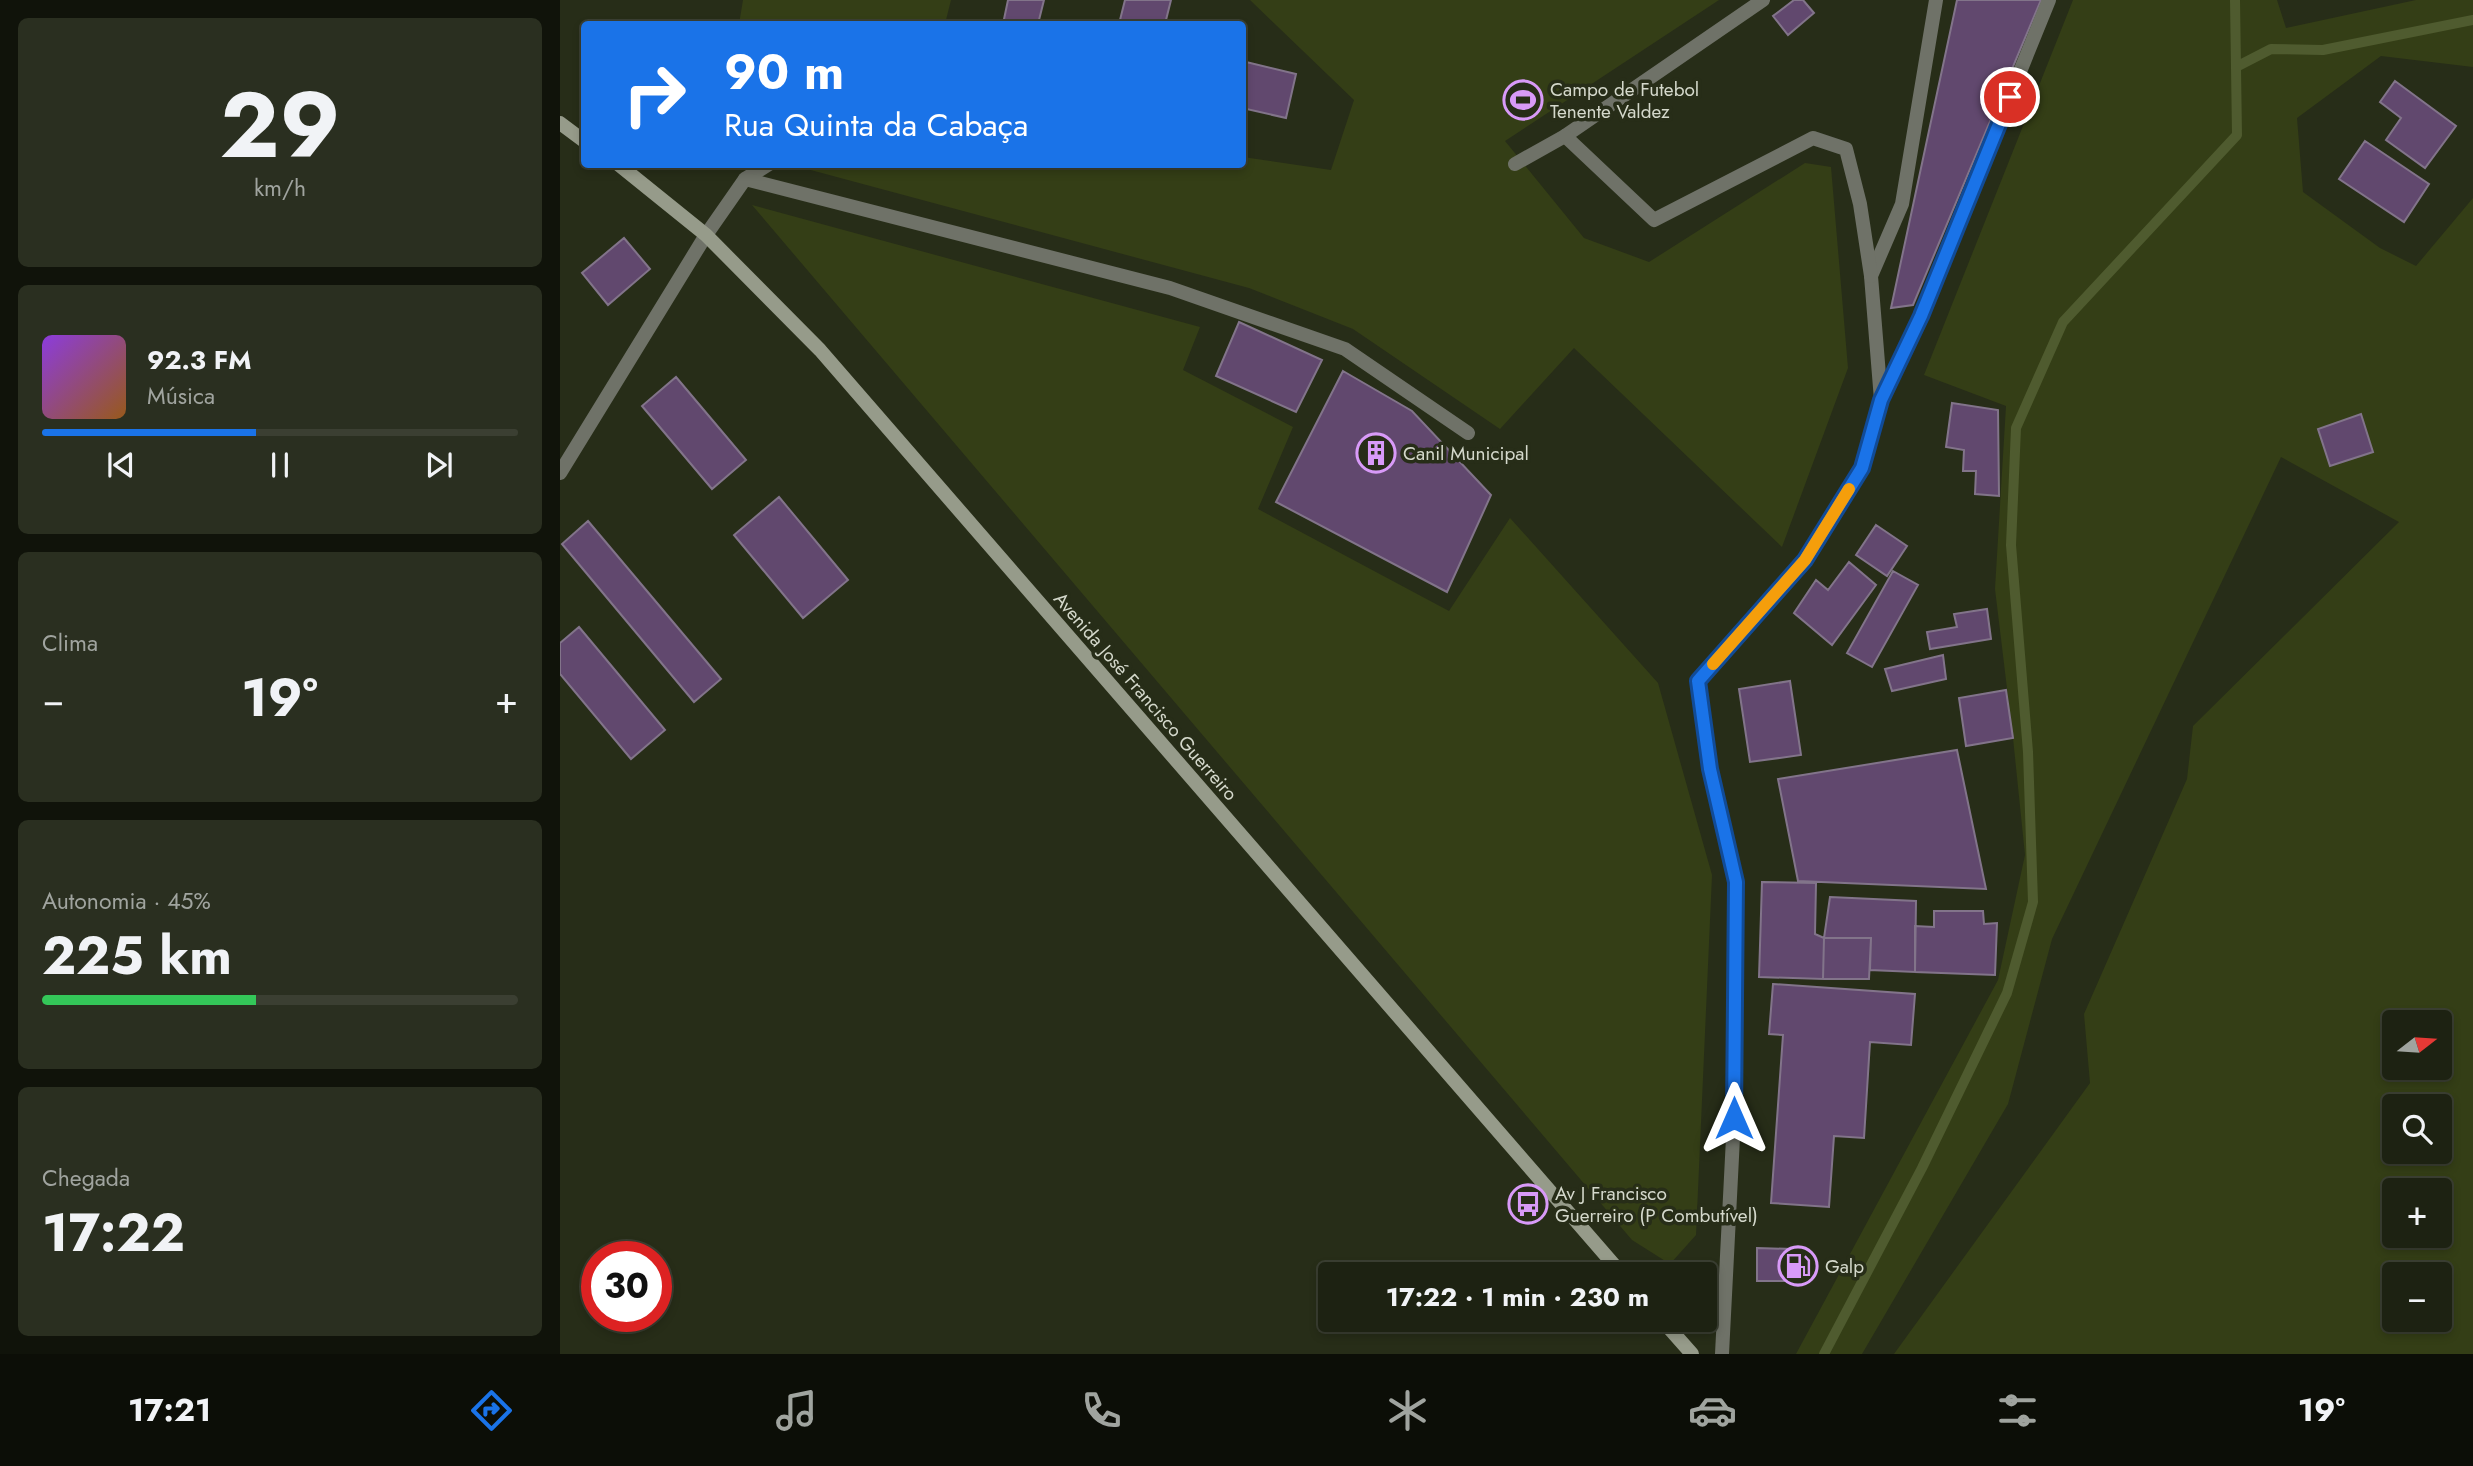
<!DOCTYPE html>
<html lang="pt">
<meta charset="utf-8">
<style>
body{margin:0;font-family:Jost,sans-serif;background:#2a2f20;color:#f1f3f6;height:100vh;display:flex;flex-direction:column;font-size:26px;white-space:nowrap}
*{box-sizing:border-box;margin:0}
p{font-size:23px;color:#a0a49f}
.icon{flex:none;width:38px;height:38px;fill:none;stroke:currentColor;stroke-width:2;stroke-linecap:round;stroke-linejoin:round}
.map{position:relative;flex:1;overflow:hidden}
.drawer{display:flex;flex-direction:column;gap:18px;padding:18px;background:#10130a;width:560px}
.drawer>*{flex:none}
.guide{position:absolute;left:21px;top:21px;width:665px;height:147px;border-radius:7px;box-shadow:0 4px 10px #0003,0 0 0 2px #3b3f32;background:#1a73e8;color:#fff;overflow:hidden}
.needle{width:46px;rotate:73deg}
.buttons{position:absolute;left:1822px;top:1010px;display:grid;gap:14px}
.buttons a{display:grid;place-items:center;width:70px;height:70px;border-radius:7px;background:#1d2212;box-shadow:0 4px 10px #0003,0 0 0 2px #3b3f32;font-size:35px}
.speed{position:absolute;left:21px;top:1241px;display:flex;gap:14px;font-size:35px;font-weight:700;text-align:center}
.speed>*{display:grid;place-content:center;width:91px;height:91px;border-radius:50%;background:#1d2212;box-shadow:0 4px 10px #0003,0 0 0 2px #3b3f32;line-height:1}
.speed .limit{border:10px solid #d22;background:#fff;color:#111}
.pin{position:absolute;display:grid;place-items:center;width:60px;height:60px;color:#fff;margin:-30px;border:4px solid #fff;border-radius:50%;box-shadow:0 2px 7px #0007}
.me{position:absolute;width:77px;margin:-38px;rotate:0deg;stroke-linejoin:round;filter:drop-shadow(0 0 5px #0008)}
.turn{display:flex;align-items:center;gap:24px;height:147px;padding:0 28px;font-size:32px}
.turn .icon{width:91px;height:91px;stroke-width:2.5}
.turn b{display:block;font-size:49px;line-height:60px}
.big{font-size:52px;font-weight:700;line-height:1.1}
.drawer .card{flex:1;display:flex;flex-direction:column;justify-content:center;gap:10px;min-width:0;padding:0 24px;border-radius:10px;background:#2a2f20}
.drawer .dial{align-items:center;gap:0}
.dial b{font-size:91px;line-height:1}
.song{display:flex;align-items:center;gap:21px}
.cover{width:84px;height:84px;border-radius:10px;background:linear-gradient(135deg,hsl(270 70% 55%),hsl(30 70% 35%))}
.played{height:7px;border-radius:4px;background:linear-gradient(90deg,#1a73e8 45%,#3b3f32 45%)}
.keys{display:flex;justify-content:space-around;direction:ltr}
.heat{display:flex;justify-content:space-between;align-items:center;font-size:38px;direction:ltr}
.charge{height:10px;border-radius:5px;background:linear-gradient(90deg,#34c759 45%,#3b3f32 0)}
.trip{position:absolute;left:758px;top:1262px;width:399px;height:70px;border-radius:7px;background:#1d2212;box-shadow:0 4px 10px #0003,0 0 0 2px #3b3f32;font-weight:700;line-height:70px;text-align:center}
.tabs{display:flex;height:112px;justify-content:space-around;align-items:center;background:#0c0e07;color:#a0a49f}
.tabs .icon{width:49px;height:49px}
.tabs .current{color:#1a73e8}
.tabs b{font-size:32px;color:#f1f3f6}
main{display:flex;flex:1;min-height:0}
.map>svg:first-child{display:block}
</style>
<main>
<section class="drawer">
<div class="card dial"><b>29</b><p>km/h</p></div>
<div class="card">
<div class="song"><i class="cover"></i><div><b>92.3 FM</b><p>Música</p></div></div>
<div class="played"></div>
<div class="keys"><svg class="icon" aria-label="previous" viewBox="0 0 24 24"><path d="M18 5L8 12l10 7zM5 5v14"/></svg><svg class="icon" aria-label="pause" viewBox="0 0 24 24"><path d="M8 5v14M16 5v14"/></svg><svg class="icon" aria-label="next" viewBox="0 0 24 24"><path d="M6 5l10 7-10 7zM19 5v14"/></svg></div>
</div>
<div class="card"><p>Clima</p>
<div class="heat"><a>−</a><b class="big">19°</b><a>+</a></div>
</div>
<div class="card"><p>Autonomia · 45%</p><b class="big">225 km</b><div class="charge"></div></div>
<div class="card"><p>Chegada</p><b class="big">17:22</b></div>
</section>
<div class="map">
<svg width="1913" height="1354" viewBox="0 0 1913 1354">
<rect width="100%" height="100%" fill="#272d18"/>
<path fill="#343e16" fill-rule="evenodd" d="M183 0H391L385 24H179Z
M690 0H1159L945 141 1024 238 1089 262 1245 163 1271 167 1288 368 1222 547 1014 348 940 429 793 329 689 288 247 169 258 164H682L683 157 771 170 794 100Z
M1513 0H1717L1726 28 1856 0H1913V67L1821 56 1737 118 1743 192 1820 248 1856 266 1913 198V1354H1334L1530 1083 1524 1014 1627 779 1633 726 1839 522 1721 457 1492 939 1448 1104 1302 1354H1236L1438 980 1465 855 1453 738 1435 589 1446 406 1364 375ZM1834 1022H1880V1068H1834ZM1834 1106H1880V1152H1834ZM1834 1190H1880V1236H1834ZM1834 1274H1880V1320H1834Z
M192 205 640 327 623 370 733 427 698 509 889 611 950 518 1098 683 1152 875 1136 1235 1110 1264 1072 1240Z"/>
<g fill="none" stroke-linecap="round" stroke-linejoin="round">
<path stroke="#4f5b2f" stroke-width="10" d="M1676 67 1711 49 1763 50 1913 20
M1264 1354 1362 1168 1447 993 1473 902 1468 752 1451 545 1456 428 1503 322 1677 135 1675 0"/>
</g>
<path fill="#61486e" stroke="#82748a" stroke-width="2" d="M448 0H484L478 24H443Z
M565 0H611L605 24H559Z
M1234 0H1243L1254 13 1228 35 1213 16Z
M1397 0H1481L1353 305 1331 308Z
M682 61 736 74 726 118 682 108Z
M1835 81 1896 126 1865 168 1826 140 1841 118 1820 102Z
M1805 141 1869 184 1844 222 1779 179Z
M64 238 90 269 48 305 22 273Z
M679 322 762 360 736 412 656 376Z
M783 371 852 411 931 495 887 592 716 502Z
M116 377 186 460 152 489 82 406Z
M1392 403 1438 410 1439 496 1415 494 1416 471H1403L1404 450 1386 447Z
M1801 414 1813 452 1770 466 1758 429Z
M219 497 288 580 243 618 174 535Z
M28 521 161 679 134 702 2 544Z
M1316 525 1347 546 1327 576 1296 555Z
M1289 562 1316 585 1272 645 1234 613 1256 580 1268 590Z
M1333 571 1358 585 1312 667 1287 653Z
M1427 609 1431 639 1370 649 1367 632 1397 627 1394 614Z
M19 627 105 730 71 759 0 674V643Z
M1383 655 1386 679 1332 691 1325 669Z
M1230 681 1241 755 1190 762 1179 689Z
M1446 690 1453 738 1406 746 1399 698Z
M1397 750 1426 889 1238 881 1218 779Z
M1202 882 1256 883 1255 934 1264 938 1263 979 1199 977Z
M1270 897 1356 901 1355 972 1310 970 1311 938H1264Z
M1374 911H1423L1424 924 1437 923 1435 975 1355 972V926L1374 927Z
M1264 938H1311L1309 979H1263Z
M1213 984 1355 994 1351 1045 1310 1042 1304 1138 1274 1136 1269 1207 1211 1203 1223 1035 1209 1034Z
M1197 1248 1232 1249 1231 1281H1197Z"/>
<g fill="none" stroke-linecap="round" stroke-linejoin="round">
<path stroke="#6f7268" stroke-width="14" d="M955 164 1005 136 1203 0
M185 179 209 164
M1321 400 1311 276 1342 204 1376 0"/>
<path stroke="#6f7268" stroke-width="14" d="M1005 136 1094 220 1253 138 1286 149 1300 204 1311 276
M0 473 146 235 185 179 610 288 785 349 908 433
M1162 1354 1174 1118 1176 882 1150 769 1138 681 1245 560 1302 468 1321 400 1361 316 1489 0"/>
<path stroke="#969b8a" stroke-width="14" d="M0 123 24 141
M58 164 146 235 260 350 1062 1274
M1102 1320 1132 1354"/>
</g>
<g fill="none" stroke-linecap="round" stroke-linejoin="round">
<g stroke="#114b97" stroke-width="18">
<path id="route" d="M1174 1118 1176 882 1150 769 1138 681 1245 560 1302 468 1321 400 1361 316 1450 97"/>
</g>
<use href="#route" stroke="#1a73e8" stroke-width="12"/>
<path stroke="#f59e0b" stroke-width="12" d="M1153 664 1245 560 1289 489"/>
</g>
<defs>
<g id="stadium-ring" transform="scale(2.0125)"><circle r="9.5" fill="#272d18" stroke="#d89af8" stroke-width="1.5"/><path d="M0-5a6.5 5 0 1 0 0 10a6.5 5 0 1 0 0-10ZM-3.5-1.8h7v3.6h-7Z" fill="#d89af8"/></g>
<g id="building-ring" transform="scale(2.0125)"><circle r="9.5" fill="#272d18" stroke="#d89af8" stroke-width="1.5"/><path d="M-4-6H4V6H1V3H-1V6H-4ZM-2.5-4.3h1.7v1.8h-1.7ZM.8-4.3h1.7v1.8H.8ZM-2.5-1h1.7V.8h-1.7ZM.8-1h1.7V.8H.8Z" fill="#d89af8"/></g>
<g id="bus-ring" transform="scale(2.0125)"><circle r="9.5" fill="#272d18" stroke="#d89af8" stroke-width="1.5"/><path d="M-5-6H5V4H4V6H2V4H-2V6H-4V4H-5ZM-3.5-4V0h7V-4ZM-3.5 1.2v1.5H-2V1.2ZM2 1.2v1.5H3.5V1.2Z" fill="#d89af8"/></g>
<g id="fuel-ring" transform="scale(2.0125)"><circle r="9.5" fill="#272d18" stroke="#d89af8" stroke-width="1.5"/><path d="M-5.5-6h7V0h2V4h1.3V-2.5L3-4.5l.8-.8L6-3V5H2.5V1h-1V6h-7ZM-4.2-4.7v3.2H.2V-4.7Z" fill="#d89af8"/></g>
</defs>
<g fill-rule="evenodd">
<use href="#stadium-ring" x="963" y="100"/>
<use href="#building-ring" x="816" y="453"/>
<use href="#bus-ring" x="968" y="1204"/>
<use href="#fuel-ring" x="1238" y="1266"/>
</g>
<g text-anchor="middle" stroke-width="7" stroke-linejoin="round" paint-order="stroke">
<g font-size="19" fill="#d4d8cb" stroke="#272d18" text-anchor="start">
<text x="990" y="96">Campo de Futebol<tspan x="990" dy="22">Tenente Valdez</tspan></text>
<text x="843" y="460">Canil Municipal</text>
<text x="995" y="1200">Av J Francisco<tspan x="995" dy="22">Guerreiro (P Combutível)</tspan></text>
<text x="1265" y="1273">Galp</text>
</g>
<g font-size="19" fill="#d4d8cb" stroke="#272d18">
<text transform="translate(586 696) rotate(49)" y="7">Avenida José Francisco Guerreiro</text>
</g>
</g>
</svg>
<div class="buttons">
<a><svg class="needle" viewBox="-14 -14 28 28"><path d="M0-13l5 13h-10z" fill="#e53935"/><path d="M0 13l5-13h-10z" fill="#a0a49f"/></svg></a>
<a><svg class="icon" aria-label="search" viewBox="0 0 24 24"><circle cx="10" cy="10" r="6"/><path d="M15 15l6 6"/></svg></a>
<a>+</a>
<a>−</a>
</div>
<div class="speed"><div class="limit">30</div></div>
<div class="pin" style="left:1450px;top:97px;background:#d93025"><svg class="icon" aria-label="arrive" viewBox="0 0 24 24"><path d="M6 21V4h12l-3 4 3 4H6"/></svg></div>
<svg class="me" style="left:1174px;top:1118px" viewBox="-20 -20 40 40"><path d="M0-17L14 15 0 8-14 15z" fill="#1a73e8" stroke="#fff" stroke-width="4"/></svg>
<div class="trip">17:22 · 1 min · 230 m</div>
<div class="guide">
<div class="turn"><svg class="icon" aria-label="right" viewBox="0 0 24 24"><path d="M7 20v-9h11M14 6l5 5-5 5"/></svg><div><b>90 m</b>Rua Quinta da Cabaça</div></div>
</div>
</div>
</main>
<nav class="tabs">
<b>17:21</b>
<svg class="icon current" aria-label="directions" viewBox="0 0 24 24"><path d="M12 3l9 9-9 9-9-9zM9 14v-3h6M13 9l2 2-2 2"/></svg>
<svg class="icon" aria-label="music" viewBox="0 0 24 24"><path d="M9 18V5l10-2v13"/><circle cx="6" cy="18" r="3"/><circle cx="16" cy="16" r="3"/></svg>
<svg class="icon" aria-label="phone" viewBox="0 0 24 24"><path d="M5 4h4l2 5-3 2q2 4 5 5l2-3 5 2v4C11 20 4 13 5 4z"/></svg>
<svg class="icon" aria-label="climate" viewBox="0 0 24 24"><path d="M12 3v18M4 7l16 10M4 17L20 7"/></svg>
<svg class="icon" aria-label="car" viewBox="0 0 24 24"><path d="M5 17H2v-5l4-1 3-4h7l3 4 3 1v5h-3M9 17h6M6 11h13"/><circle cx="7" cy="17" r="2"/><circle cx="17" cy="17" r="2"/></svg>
<svg class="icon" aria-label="filters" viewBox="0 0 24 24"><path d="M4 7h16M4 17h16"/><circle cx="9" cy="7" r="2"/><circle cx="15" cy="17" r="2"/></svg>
<b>19°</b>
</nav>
